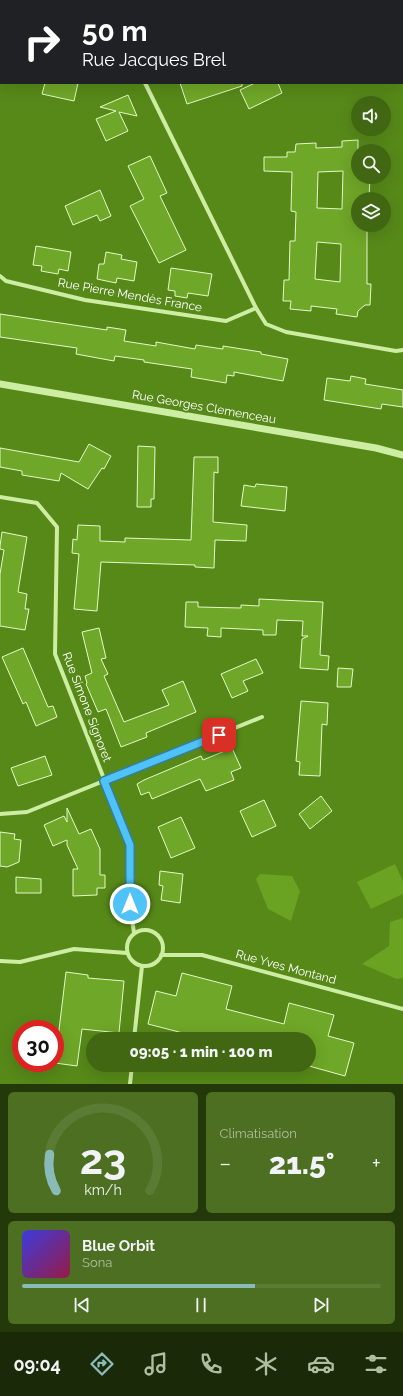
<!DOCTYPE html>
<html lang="fr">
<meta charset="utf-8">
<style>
body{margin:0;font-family:Raleway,sans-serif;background:#4c6f21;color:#f1f3f6;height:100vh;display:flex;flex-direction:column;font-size:15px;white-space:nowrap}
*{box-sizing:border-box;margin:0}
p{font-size:13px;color:#aebea0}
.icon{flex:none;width:22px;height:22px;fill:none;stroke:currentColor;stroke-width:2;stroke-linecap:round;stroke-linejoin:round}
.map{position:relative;height:1084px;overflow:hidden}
.side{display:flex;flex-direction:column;gap:8px;padding:8px;background:#24390a;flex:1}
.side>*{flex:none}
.hud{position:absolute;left:0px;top:0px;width:403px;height:84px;box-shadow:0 4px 16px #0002;background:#202124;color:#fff;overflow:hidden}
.fabs{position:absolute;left:351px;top:96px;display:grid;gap:8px}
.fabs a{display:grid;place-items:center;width:40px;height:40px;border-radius:50%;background:#416713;box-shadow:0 4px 16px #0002;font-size:20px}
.speed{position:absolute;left:12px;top:1020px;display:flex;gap:8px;font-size:20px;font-weight:700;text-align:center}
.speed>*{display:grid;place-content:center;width:52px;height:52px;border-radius:50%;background:#416713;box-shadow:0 4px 16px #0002;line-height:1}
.speed .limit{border:6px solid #d22;background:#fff;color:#111}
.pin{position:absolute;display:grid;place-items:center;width:34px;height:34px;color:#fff;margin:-17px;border-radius:8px;box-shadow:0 2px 6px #0006}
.me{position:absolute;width:44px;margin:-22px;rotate:0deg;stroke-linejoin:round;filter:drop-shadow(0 0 3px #0008)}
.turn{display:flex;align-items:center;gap:14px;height:84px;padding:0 16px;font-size:18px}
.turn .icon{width:52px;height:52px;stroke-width:2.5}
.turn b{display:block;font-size:28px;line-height:34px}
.big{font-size:30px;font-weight:800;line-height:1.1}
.side .tile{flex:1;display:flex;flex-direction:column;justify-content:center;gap:6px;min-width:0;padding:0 14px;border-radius:6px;background:#4c6f21}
.side .dial{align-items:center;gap:0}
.dial svg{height:104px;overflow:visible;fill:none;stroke:#5a7b33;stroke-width:7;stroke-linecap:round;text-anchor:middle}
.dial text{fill:#f1f3f6;stroke:none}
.song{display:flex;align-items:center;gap:12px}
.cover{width:48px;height:48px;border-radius:6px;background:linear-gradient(135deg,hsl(240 70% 55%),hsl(340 70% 35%))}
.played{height:4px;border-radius:2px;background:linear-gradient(90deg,#8bbbb9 65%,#5a7b33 65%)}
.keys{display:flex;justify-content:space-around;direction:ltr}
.heat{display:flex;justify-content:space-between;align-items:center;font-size:22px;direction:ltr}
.side .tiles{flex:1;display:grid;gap:8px;grid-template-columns:1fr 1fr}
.tile:last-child{grid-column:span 2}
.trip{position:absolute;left:86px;top:1032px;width:230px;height:40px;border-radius:20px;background:#416713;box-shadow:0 4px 16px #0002;font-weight:800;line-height:40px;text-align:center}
.menu{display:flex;height:64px;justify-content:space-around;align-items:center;background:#1a2908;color:#aebea0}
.menu .icon{width:28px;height:28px}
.menu .current{color:#8bbbb9}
.menu b{font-size:18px;color:#f1f3f6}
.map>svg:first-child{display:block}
</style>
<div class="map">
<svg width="403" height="1084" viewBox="0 0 403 1084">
<rect width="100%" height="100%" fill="#578919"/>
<path fill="#6aa222" d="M395 864 403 881V894L371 909 357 882Z
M260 874 292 876 300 891 291 921 268 909 256 879Z
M403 918V978L397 979 362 964 389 946 390 922Z"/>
<path fill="#6fa728" stroke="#e4f9c8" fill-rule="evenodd" d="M45 83H78L74 101 42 94Z
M180 83H242V86L187 104Z
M255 83H278L282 93 249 109 240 90Z
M128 95 137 116 119 112 128 131 106 141 96 119 116 111 100 107Z
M358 140V177H370L369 199H358V225H367V284H371L370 305H365L358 311 357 317 336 314 337 309 311 306V311L290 309 291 301H283L284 280H289L290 241H295L296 212 291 211 292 172 264 171V157H287V152H295L296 144 316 143V148L342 147V141ZM343 171 342 209 317 208 318 172ZM317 242 341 244 340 282 315 279Z
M150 156 167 193 160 196 186 250 159 263 130 206 144 199 128 166Z
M100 190 111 216 100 221 97 215 73 225 65 206Z
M36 246 71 252 68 271 59 269 58 274 41 271 42 266 33 265Z
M106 252 122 255 121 259 137 262 134 281 117 278 116 283 97 279 99 264H104Z
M171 268 212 274 208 296 188 293 187 298 175 296V291L168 290Z
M0 314 107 330V327L126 330 124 341 156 346V342L195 349 196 345 223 349V346L261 352V354L288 359 283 381 234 372V376L227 375 226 383 191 377 192 369 144 362V360L115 356 114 361 76 354 77 348 0 337Z
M351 376 366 379 365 384 403 390V407L382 404 381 409 324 400 327 378 350 381Z
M89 444 111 456 104 469 102 468 88 489 61 473 59 481 22 475V471L0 467V448L79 462Z
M138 446 155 447 154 499H151V507H137Z
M194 457H218V473L214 472 213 522 247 525 246 541 215 540 214 568 195 567V565L101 562 97 611 74 609 79 554 72 553 73 539 77 540 78 525 100 526V541L125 542V538L191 540Z
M256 484 287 487 285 511 241 506 244 485 255 487Z
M2 532 27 537 18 592 27 594 25 609H29L25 630 0 626V574L4 550 0 549V546Z
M259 599 323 602 320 655 329 656 328 670 300 668 302 639 308 636H302L303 621 277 620 276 635H263V630L221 628V637L207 636 208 628 185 627 186 602H198V607L241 608V605L259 606Z
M99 628 106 658 101 659 108 674 104 676 124 722 169 705 162 690 183 681 196 712 153 730 146 733 147 737 121 747 106 709 98 712 86 684 87 683 85 676 92 673 82 632Z
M23 648 48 707 53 706 57 717 36 726 26 702 23 704 2 657Z
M256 659 263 673 243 681 248 691 232 698 221 674Z
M338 668 353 669 351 687H337Z
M301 701 328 703 327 725 322 724 320 776 299 775 300 762 296 761Z
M232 748 241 768 231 772 234 780 206 791 200 779 152 799 149 792 141 795 137 784 144 780 201 756 203 760Z
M45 756 52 775 18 786 11 768Z
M321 796 332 811 310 829 299 814Z
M264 800 276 826 252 837 240 811Z
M67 808 79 834 91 829 100 849V875H105V888H97V895L73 896V869H78L67 845V840L53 846 44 825 64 816 67 822Z
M181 817 195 848 171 858 158 827Z
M0 832 15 834 14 839 21 840 19 862 7 867 0 866Z
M160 871 183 874 180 903 161 900 163 886 159 885Z
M16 877 41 879V893H16Z
M66 972 88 975V978L124 981 119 1033 82 1029 77 1066 55 1063Z
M182 973 232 986 226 1009 284 1024 289 1003 334 1015 328 1036 354 1043 345 1076 309 1066V1039H229L215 1035 214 1039H206L148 1024 156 991 176 996Z"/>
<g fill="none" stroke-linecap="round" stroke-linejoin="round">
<path stroke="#cceda2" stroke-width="4" d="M0 29 1 30
M145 83 256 308
M0 276 6 281 85 300 226 321 256 308 266 324 286 332 396 351 403 350
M0 497 37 503 57 527 55 654 130 845V904L134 933
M0 814 27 812 262 717
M127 948a18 18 0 1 1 36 0a18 18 0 1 1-36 0Z
M161 955H202L403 1009
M0 961 20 962 74 949 127 953
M134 1039 142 966
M130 1084 132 1065"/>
<path stroke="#cceda2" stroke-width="7" d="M0 384 376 448 403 455"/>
</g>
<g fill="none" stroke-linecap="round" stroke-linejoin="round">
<g stroke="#337fa1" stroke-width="10">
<path id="route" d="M130 904V845L104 781 219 735"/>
</g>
<use href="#route" stroke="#4fc3f7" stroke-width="7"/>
</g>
<g text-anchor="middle" stroke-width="4" stroke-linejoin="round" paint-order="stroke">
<g font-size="12" fill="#fff" stroke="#578919">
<text transform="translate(130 295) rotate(10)" y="4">Rue Pierre Mendès France</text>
<text transform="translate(204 407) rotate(10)" y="4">Rue Georges Clemenceau</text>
<text transform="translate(87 707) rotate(69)" y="4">Rue Simone Signoret</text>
<text transform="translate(286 967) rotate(15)" y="4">Rue Yves Montand</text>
</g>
</g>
</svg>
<div class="fabs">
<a><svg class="icon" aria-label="sound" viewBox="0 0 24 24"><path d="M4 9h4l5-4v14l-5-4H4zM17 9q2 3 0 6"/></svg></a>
<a><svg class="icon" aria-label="search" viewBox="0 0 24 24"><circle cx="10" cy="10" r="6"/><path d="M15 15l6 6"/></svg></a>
<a><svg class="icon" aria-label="layers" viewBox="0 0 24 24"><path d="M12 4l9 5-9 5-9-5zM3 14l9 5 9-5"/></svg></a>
</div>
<div class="speed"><div class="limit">30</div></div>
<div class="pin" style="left:219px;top:735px;background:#d93025"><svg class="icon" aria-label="arrive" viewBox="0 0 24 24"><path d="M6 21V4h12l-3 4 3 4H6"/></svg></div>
<svg class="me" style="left:130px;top:904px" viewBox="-20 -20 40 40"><circle r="17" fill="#4fc3f7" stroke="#fff" stroke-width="3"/><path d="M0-11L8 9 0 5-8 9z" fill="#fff"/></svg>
<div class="trip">09:05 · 1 min · 100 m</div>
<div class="hud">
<div class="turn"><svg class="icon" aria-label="right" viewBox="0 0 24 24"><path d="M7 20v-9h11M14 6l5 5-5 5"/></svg><div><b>50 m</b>Rue Jacques Brel</div></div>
</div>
</div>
<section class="side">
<div class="tiles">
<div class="tile dial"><svg viewBox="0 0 100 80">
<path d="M14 69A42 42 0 1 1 86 69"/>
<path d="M14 69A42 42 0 0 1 9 41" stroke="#8bbbb9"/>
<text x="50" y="56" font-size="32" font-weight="700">23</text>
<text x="50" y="72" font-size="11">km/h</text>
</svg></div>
<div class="tile"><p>Climatisation</p>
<div class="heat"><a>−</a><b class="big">21.5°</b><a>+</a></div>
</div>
<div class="tile">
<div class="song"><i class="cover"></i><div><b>Blue Orbit</b><p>Sona</p></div></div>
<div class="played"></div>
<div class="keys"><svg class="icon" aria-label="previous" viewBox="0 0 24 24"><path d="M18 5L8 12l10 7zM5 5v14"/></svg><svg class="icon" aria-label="pause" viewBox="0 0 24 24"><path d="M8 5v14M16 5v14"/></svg><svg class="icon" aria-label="next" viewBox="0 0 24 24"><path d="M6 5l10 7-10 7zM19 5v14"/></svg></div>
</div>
</div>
</section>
<nav class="menu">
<b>09:04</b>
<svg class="icon current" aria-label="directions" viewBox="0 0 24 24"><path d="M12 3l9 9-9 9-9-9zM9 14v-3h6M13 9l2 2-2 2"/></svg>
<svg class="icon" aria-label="music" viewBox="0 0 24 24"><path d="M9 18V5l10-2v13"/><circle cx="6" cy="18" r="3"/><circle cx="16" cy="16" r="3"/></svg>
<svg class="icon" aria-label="phone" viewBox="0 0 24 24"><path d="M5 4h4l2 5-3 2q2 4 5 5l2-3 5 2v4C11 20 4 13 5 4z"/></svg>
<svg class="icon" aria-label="climate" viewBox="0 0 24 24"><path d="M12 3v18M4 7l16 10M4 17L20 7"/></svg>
<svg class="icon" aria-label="car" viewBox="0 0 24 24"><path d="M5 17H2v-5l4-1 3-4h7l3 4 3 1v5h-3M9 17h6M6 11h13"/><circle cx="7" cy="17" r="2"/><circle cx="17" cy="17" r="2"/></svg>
<svg class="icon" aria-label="filters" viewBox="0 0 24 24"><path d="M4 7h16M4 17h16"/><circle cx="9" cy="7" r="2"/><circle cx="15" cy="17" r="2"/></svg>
</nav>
